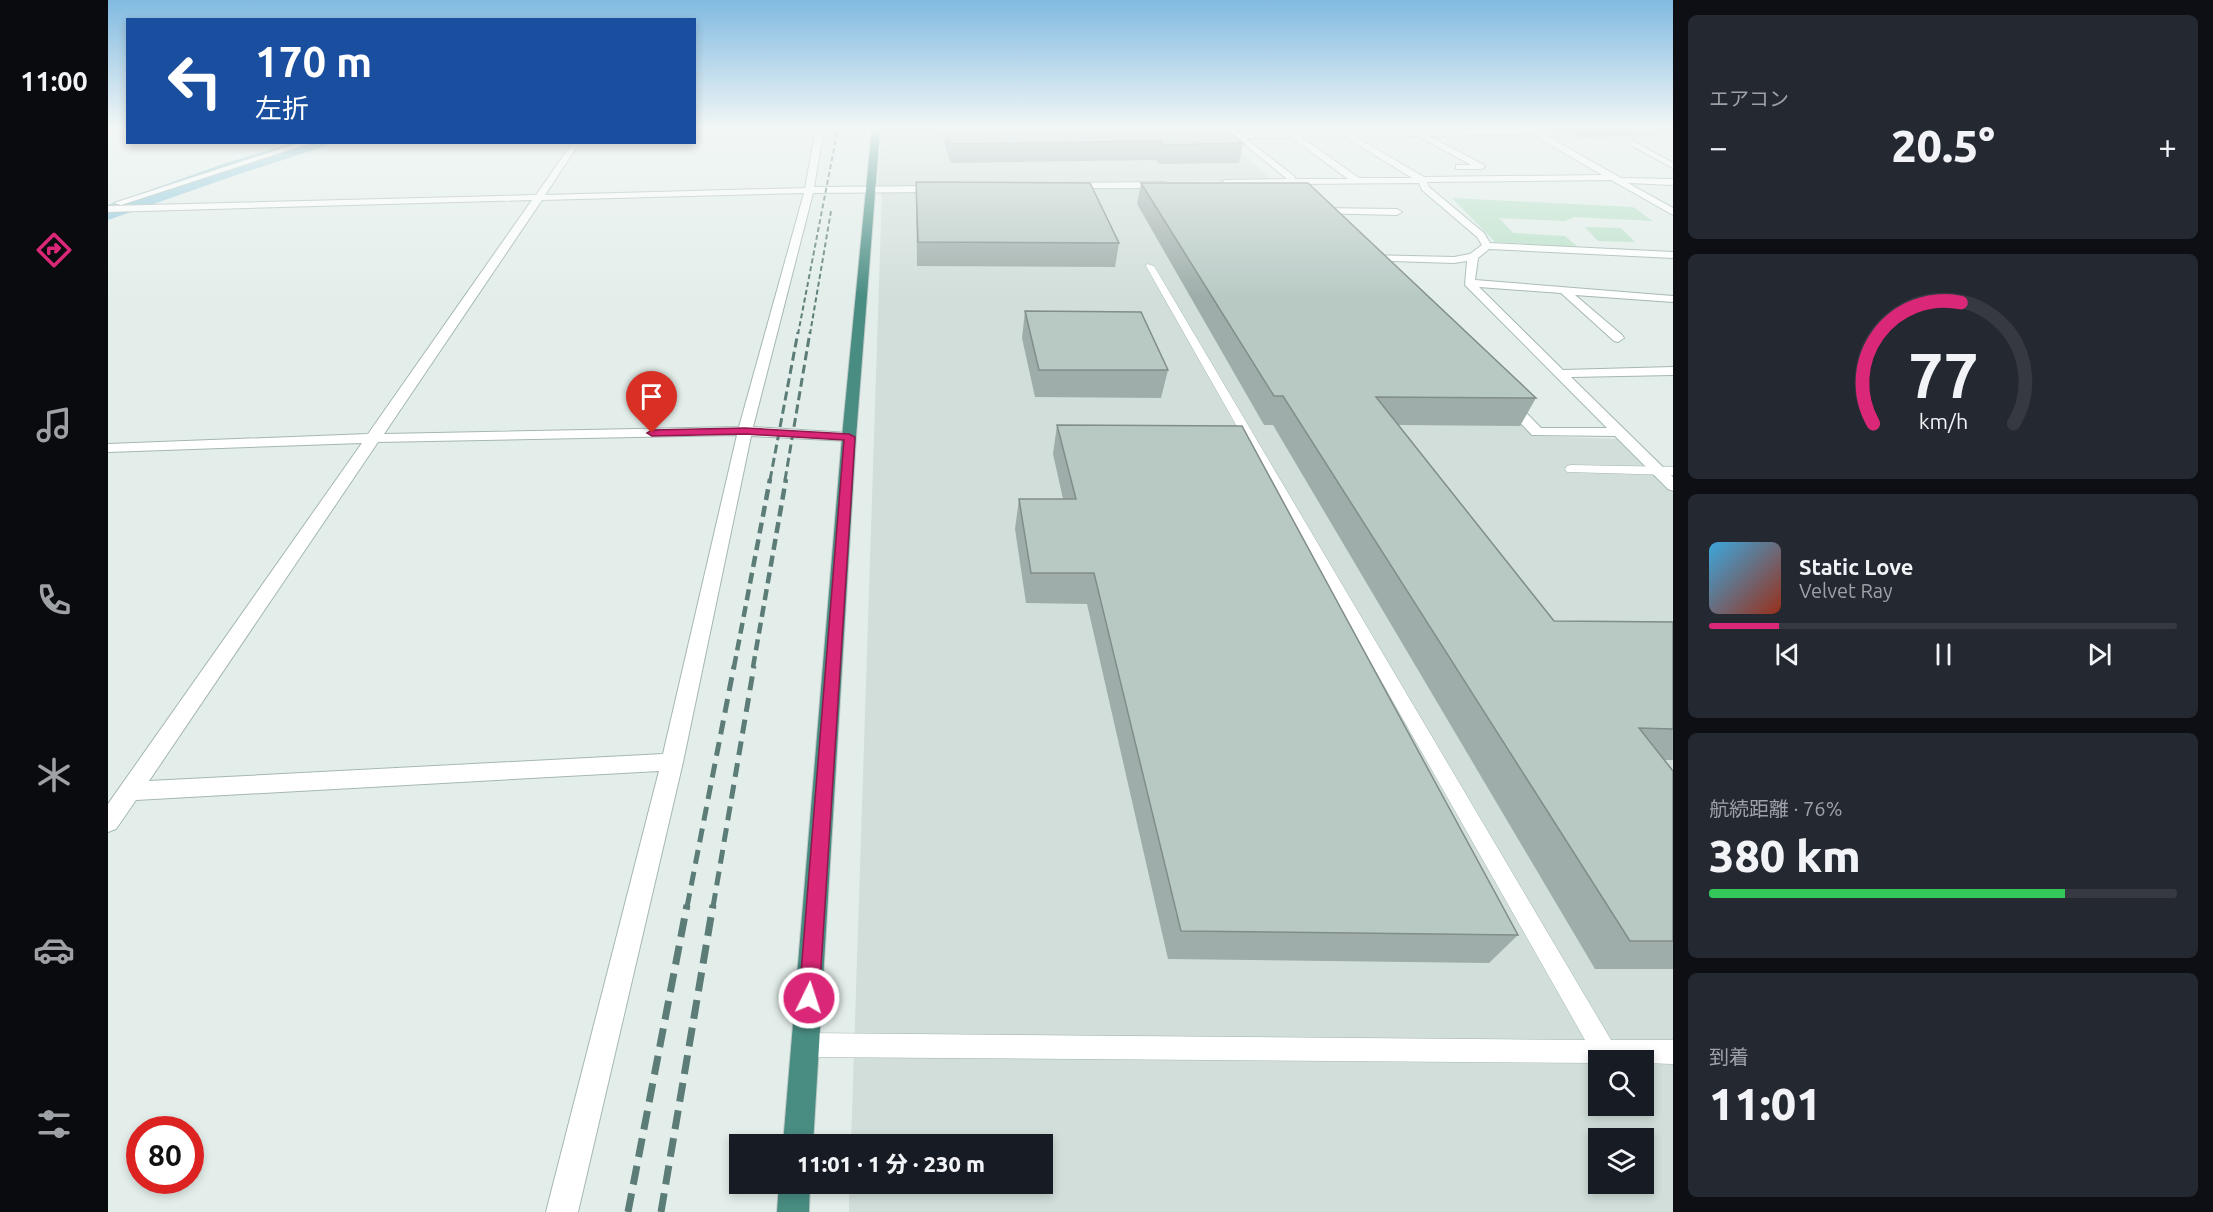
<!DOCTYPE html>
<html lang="ja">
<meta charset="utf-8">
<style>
body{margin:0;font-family:Ubuntu,"Noto Sans JP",sans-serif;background:#242831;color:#f1f3f6;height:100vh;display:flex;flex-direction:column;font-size:22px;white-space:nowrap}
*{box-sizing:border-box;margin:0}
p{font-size:20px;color:#9ea1a6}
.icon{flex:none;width:33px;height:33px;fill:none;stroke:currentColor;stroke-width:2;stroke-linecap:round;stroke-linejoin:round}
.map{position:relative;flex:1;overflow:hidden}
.drawer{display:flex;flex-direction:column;gap:15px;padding:15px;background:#0d0f14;width:540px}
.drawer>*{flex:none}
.hud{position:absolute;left:18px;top:18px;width:570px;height:126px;border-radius:0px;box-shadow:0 3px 9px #0003;background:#1a4fa0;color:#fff;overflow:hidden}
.controls{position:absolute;left:1480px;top:1050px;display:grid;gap:12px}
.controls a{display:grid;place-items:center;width:66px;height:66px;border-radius:0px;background:#171b24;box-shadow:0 3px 9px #0003;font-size:30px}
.speed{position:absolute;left:18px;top:1116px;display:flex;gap:12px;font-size:30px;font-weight:700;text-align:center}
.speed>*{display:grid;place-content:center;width:78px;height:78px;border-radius:50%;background:#171b24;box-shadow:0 3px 9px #0003;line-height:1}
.speed .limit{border:9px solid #d22;background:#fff;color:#111}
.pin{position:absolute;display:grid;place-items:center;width:51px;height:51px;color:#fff;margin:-62px -26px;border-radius:50% 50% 50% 0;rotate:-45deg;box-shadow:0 0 6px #0007}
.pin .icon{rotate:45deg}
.me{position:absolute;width:66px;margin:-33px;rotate:4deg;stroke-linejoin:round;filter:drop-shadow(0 0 4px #0008)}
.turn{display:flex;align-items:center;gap:21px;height:126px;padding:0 30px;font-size:27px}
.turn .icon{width:78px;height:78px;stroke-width:2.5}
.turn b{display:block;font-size:42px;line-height:51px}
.big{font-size:45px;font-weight:800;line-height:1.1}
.drawer .widget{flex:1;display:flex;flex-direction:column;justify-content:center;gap:9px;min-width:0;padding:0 21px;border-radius:9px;background:#242831}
.drawer .dial{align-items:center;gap:0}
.dial svg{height:156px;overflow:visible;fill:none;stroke:#363941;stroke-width:7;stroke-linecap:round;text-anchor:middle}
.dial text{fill:#f1f3f6;stroke:none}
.song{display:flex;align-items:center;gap:18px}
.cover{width:72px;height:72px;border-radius:9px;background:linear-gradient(135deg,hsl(200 70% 55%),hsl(10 70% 35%))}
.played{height:6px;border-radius:3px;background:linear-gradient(90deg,#db2777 15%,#363941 15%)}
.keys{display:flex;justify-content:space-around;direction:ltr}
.heat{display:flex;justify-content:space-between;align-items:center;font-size:33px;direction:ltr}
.charge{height:9px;border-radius:4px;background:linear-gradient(90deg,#34c759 76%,#363941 0)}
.trip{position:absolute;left:621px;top:1134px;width:324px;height:60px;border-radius:0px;background:#171b24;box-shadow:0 3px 9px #0003;font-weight:800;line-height:60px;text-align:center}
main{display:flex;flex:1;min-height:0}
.tabs{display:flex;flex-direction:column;width:108px;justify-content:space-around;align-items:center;background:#090b0e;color:#9ea1a6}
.tabs .icon{width:42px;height:42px}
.tabs .selected{color:#db2777}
.tabs b{font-size:27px;color:#f1f3f6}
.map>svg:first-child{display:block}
</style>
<main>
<nav class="tabs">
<b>11:00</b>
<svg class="icon selected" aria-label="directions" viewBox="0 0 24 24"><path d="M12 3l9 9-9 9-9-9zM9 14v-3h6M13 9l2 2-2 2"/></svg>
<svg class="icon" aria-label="music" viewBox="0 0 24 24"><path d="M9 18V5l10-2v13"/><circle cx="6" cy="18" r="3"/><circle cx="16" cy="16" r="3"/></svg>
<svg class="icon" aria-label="phone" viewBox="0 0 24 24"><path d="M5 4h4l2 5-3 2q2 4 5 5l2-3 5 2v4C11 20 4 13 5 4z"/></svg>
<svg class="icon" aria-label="climate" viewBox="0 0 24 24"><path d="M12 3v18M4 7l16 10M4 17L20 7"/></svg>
<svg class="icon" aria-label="car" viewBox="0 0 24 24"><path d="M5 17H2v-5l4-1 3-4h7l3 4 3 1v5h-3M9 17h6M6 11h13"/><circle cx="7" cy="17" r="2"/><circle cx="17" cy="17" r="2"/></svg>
<svg class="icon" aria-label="filters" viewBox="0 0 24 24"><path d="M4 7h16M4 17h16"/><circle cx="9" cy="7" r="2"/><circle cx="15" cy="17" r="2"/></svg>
</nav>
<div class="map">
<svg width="1565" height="1212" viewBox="0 0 1565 1212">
<rect width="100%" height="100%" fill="#e3eeea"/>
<path fill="#d1ded9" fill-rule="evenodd" d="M775 128H1106L1164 180 769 187Z
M1428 128H1565V142L1450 138Z
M1175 187 1425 436 1511 439 1565 494V1212H741V1184H934V1144H743L774 191ZM1491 1060H1536V1106H1491ZM1491 1138H1536V1184H1491Z"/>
<path fill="#bbe1c9" d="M1344 198 1525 207 1545 221 1466 217 1457 221 1391 218 1405 233 1457 236 1470 247 1387 242Z
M1477 227 1513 228 1527 242 1490 241Z"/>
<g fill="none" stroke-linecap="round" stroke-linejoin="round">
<path fill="#88c3d7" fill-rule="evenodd" d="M188 142H221L218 146 131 174 0 220V205L115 164Z"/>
<g stroke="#a5b7b2" stroke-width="1">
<path id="service" d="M1039 264 1046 266 1503 1040H1565V1064L1536 1063V1060H1491V1063L697 1057 689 1053 685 1045 689 1037 697 1033 1477 1040 1038 266Z
M1463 465 1565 467V475L1459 472 1457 469 1459 466Z"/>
</g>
<g stroke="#a5b7b2" stroke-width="2">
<path id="minor" d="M708 128H716L706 187 832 186 836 189 832 192 705 193 645 427 741 433 748 437 741 441 643 436 575 762 470 1212H438L551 771 28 800 8 829 0 832V804L254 443 0 452V444L260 434 424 200 0 212V206L428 195 465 142H472L437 195 697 188ZM696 193 631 427 276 434 434 200ZM629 435 555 754 41 781 270 442Z
M1117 128H1125L1132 134 1178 133 1182 131 1187 133 1425 128 1513 178 1565 179V185L1520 183 1565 208V215L1503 180 1319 182 1321 187 1376 233 1382 243 1565 252V258L1381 249 1370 258 1367 280 1565 296V302L1467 295 1514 335 1516 338 1510 342 1506 341 1453 293 1371 287 1455 370 1565 367V375L1463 377 1565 477V491L1560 489 1507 436 1424 435 1394 404 1392 401 1394 398H1404L1433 428H1499L1357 285 1359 261 1346 263 1253 260V256L1257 255 1346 257 1362 254 1374 245 1369 237 1314 190 1311 183 1186 184 1187 188 1183 191 1177 185H1114L1113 183 1117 180 1179 179ZM1424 134 1494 175 1316 177 1248 137 1310 136 1363 165H1348V169H1373L1377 167 1376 165 1321 136ZM1183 137 1240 179H1187L1186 176 1137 138ZM1193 137H1238L1304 178H1251Z
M1525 141 1565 163V168L1522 145 1521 143Z
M193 142H206L13 205 6 203Z
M959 183 1057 182 1061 185 1057 188H956L955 186Z
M1210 208 1289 209 1294 212 1289 215 1207 213 1205 211Z"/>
</g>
<g stroke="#c1cac8" stroke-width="2">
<path id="trunk" d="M764 128H772L748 437 705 1144H675L734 437Z
M671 1184H702L701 1212H669Z"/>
</g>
<path stroke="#81b4a9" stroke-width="1.5" stroke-dasharray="1.5 2" stroke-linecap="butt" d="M216 146 227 142"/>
<use href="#service" fill="#fff" fill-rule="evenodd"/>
<use href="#minor" fill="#fff" fill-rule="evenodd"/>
<use href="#trunk" fill="#488c82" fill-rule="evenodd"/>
<path stroke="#5c7c77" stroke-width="2" stroke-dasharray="5 3" stroke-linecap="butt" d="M690 334 730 128
M702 334 723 211"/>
<path stroke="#5c7c77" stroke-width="3" stroke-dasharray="9 4.5" stroke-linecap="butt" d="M662 480 690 332
M677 480 702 332"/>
<path stroke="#5c7c77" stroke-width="4.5" stroke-dasharray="11 6" stroke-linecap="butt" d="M626 667 662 479
M645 667 678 479"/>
<path stroke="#5c7c77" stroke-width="5" stroke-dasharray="14 8" stroke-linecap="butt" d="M579 907 626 666
M605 907 646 666"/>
<path stroke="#5c7c77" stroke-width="7" stroke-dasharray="19 9" stroke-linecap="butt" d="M520 1212 579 905
M553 1212 605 905"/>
</g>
<path fill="#9eada9" d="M835 128H1117L1135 143 1131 163 1051 164 1048 160 843 163 835 140Z
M1454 128H1547L1543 135 1471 137Z
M808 182 1011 243 1007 267 809 266Z
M1033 183 1428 398 1412 426 1290 425 1446 621 1565 622V760H1556L1565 771V969H1487L1165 425H1156L1029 204Z
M917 311 1060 370 1053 398 927 397 914 338Z
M949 425 1410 935 1381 963 1060 959 979 604 918 603 907 529 911 499H955L945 454Z"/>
<path fill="#b8c9c4" stroke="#818d89" stroke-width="1.5" d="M838 128H1117L1135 143 1055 145 1052 141 843 144Z
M808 182 982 183 1011 243 810 242Z
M1033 183H1200L1428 398 1268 397 1446 621 1565 622V729L1531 728 1565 771V941H1522L1175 396H1166Z
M917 311 1033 312 1060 370H931Z
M949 425 1134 426 1410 935 1073 931 986 573H923L911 499H968Z"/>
<linearGradient id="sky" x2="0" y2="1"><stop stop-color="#81bae1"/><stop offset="0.43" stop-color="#f2f7f6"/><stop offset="1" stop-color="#f2f7f6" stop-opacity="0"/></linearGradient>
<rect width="1565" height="298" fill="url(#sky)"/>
<path fill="#db2777" stroke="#8e194d" stroke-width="1.5" d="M637 428 741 434 747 437 711 998 708 1005 701 1008 694 1005 691 998 736 440 637 434 544 436 539 433 544 430Z"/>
</svg>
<div class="controls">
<a><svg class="icon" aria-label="search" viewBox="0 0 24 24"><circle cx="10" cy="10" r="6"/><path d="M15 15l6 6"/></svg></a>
<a><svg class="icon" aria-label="layers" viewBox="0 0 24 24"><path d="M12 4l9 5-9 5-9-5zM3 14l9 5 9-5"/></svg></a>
</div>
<div class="speed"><div class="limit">80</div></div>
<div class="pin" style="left:544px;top:433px;background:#d93025"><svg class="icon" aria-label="arrive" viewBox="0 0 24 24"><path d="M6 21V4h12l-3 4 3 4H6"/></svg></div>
<svg class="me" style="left:701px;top:998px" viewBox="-20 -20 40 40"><circle r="17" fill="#db2777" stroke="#fff" stroke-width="3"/><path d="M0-11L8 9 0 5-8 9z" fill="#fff"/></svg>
<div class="trip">11:01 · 1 分 · 230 m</div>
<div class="hud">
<div class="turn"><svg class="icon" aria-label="left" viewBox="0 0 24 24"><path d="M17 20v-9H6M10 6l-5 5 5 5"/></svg><div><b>170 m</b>左折</div></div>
</div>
</div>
<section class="drawer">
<div class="widget"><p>エアコン</p>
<div class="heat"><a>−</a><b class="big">20.5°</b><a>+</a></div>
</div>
<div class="widget dial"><svg viewBox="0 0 100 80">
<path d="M14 69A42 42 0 1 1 86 69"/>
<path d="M14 69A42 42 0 0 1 59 7" stroke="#db2777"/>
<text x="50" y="56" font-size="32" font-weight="700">77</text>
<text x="50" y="72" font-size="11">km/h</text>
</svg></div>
<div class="widget">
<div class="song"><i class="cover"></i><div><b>Static Love</b><p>Velvet Ray</p></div></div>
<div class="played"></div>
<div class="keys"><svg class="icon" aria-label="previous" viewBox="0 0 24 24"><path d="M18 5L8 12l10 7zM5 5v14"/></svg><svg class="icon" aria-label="pause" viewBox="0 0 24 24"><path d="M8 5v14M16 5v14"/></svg><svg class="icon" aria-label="next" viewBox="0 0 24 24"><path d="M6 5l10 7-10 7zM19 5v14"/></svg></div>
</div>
<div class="widget"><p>航続距離 · 76%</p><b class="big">380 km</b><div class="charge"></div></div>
<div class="widget"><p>到着</p><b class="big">11:01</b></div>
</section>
</main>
